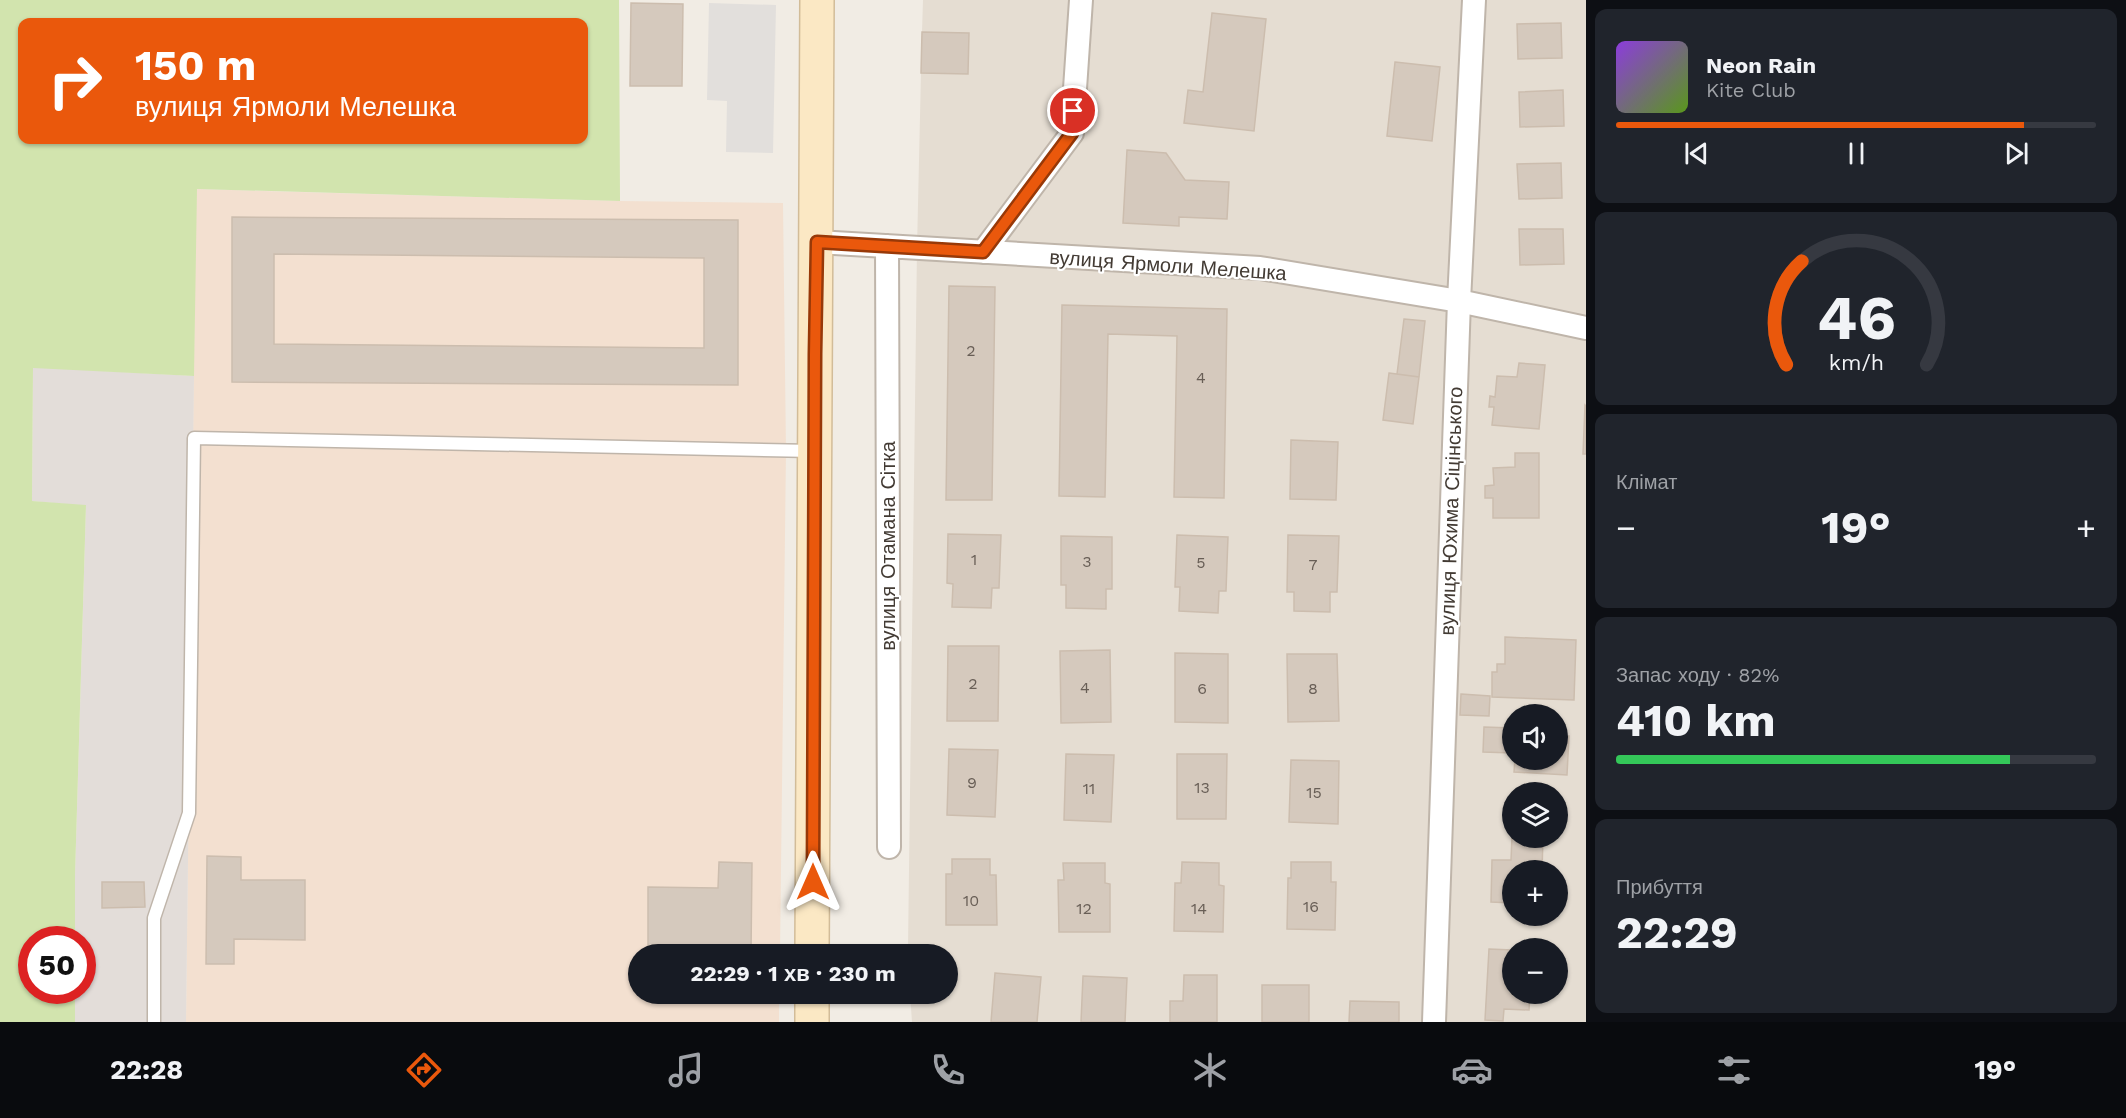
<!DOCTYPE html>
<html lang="uk">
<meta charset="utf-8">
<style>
body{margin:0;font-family:"Work Sans",sans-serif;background:#20242c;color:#f1f3f6;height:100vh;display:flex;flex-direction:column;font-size:22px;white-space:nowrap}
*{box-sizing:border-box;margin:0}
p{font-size:20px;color:#9ea1a6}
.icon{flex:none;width:33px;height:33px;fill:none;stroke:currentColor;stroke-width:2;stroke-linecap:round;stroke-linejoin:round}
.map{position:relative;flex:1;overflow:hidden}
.panel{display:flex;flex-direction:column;gap:9px;padding:9px;background:#0d0f14;width:540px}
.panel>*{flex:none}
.hud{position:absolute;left:18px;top:18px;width:570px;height:126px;border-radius:12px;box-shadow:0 2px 4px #0004;background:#ea580c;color:#fff;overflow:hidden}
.controls{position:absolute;left:1502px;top:704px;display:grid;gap:12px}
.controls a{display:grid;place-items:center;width:66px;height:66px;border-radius:50%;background:#171b24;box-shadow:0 2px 4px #0004;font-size:30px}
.speed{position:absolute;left:18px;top:926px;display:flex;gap:12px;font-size:30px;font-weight:700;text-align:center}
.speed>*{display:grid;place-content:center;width:78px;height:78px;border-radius:50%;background:#171b24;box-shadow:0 2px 4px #0004;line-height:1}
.speed .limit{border:9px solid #d22;background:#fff;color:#111}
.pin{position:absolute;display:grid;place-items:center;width:51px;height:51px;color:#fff;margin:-26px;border:3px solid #fff;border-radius:50%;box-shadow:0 2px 6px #0007}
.me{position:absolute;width:66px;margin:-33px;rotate:0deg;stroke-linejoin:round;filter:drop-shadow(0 0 4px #0008)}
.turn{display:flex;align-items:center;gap:21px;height:126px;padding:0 18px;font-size:27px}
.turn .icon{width:78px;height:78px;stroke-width:2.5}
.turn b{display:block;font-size:42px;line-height:51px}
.big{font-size:45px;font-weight:700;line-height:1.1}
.panel .card{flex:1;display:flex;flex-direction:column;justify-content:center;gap:9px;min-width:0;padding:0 21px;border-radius:12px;background:#20242c}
.panel .dial{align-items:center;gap:0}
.dial svg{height:156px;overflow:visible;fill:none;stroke:#363941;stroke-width:7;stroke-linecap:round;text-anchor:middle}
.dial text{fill:#f1f3f6;stroke:none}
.song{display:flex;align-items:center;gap:18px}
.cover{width:72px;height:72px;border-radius:9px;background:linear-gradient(135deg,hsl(270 70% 55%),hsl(90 70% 35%))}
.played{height:6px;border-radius:3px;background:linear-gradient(90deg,#ea580c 85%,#363941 85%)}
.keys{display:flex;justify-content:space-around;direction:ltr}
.heat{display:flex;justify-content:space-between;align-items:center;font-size:33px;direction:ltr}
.charge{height:9px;border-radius:4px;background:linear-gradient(90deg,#34c759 82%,#363941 0)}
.trip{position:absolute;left:628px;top:944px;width:330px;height:60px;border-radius:30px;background:#171b24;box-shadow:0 2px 4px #0004;font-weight:700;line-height:60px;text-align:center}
.tabs{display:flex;height:96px;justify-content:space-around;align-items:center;background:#090b0e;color:#9ea1a6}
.tabs .icon{width:42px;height:42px}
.tabs .on{color:#ea580c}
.tabs b{font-size:27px;color:#f1f3f6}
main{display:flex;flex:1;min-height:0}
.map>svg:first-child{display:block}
</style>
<main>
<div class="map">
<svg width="1586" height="1022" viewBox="0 0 1586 1022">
<rect width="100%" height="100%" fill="#f1ece4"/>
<path fill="#e5ddd2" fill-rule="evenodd" d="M923 0H1586V1022H912L910 993H948V954H908V948L917 248 921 73 968 74 969 33 922 32ZM1512 714H1557V759H1512ZM1512 792H1557V837H1512ZM1512 870H1557V915H1512ZM1512 948H1557V993H1512Z"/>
<path fill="#f3e0d0" d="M196 189 620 201 783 203 786 451 780 954H639V993H779V1022H186Z"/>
<path fill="#e3ddd9" d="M33 367 194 376 186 1022H75V990H82V939H75V876L86 506 32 501Z"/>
<path fill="#d2e4ae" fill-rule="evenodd" d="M0 0H619L620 201 197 189 194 376 33 368 32 501 86 505 75 876V939H32V990H75V1022H0ZM22 22H584V140H22Z"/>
<path fill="#e2dfdc" d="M709 3 776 5 773 153 726 152 727 101 707 100Z"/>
<path fill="#d5c9bd" stroke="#ccbdae" stroke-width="1.5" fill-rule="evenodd" d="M631 3 683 4 682 86H630Z
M1212 13 1266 19 1254 131 1184 123 1188 90 1203 92Z
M1561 23 1562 58 1518 59 1517 24Z
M922 32 969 33 968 74 921 73Z
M1395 62 1440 67 1432 141 1387 136Z
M1563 90 1564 126 1520 127 1519 92Z
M1127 150 1166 153 1185 180 1229 182 1227 219 1179 217V226L1123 223Z
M1561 163 1562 198 1519 199 1517 164Z
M232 217 738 220V385L232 382ZM274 254 704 258V348L274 344Z
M1519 229H1563L1564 264 1520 265Z
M949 286 995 287 992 500H946Z
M1062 305 1227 309 1224 498 1174 497 1177 336 1108 334 1105 497 1059 496Z
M1404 319 1425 321 1419 377 1397 374Z
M1519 363 1545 365 1539 429 1492 425 1494 407H1489L1490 396 1495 397 1497 376 1517 377Z
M1389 373 1419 377 1413 424 1383 420Z
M1585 405 1586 406V454H1583Z
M1291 440 1338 442 1336 500 1290 499Z
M1515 453H1539V518H1493V498H1485V486L1494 485 1493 468 1515 467Z
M948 534 1001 535 999 588H992L991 608 952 607 953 584 947 583Z
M1177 535 1228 537 1226 591H1219L1218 613 1179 611 1180 587H1175Z
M1288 535 1339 536 1337 592H1330V612L1294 611V592H1287Z
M1061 536 1112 537V589H1106V609L1066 608V585H1061Z
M1505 637 1576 640 1574 700 1492 697V672H1497V664H1505Z
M948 646H999L998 721H947Z
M1110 650 1111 722 1061 723 1060 651Z
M1175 653 1228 654V723L1175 722Z
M1287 654H1337L1339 721 1288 722Z
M1461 694 1490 696 1489 716 1460 715Z
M1484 727 1512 728V753L1483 752Z
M1557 730H1559V736H1569L1567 775 1514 772 1515 759H1557Z
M949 749 998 750 995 817 947 815Z
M1066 754 1114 755 1111 822 1064 820Z
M1177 754H1227L1226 819H1177Z
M1291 760 1339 761 1338 824 1289 822Z
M1512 837 1543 838 1542 870H1512V903L1491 902 1492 860H1511Z
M207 856 241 857V880H305V940L234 939V964H206Z
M952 859H990V875H996L997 925H946V874H952Z
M719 862 752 863 751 954H715V948L648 947V887L718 888Z
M1182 862 1219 863V885L1224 886 1223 932 1174 931 1175 883H1181Z
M1291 862H1331V882H1336L1335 930 1287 929 1288 878H1291Z
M1063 863H1105V883L1110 884V932H1059L1058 880H1064Z
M102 882H144L145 907 102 908Z
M1489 949 1512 950V993H1530L1529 1010 1504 1009 1503 1021 1485 1020Z
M995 973 1041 977 1037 1022H991Z
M1184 975H1217V1022H1170V1001H1183Z
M1083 976 1127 978 1125 1022H1081Z
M1262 985H1309V1022H1262Z
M1350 1001 1399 1002V1022H1349Z"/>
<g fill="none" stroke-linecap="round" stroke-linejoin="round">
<g stroke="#bfb5aa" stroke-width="15">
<path id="service" d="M154 1022V918L189 813 194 438 814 451"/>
</g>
<g stroke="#bfb5aa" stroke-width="26">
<path id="minor" d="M817 242 1260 268 1459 301 1586 328
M887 246 889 847
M983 252 1072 133 1081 0
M1434 1022 1459 301 1474 0"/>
</g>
<g stroke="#d2bc98" stroke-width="36">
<path id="secondary" d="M812 954 817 0
M812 1022V993"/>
</g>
<use href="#service" stroke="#fff" stroke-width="12"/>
<use href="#minor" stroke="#fff" stroke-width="22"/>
<use href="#secondary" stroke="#fbe8c4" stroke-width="33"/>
</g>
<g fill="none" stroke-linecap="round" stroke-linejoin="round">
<g stroke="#983908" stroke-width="15">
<path id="route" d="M813 882 815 354 817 242 983 252 1072 133 1073 111"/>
</g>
<use href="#route" stroke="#ea580c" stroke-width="10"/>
</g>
<g text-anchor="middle" stroke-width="4.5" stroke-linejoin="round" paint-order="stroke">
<g font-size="16" fill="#685e56">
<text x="971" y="356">2</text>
<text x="1201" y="383">4</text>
<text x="974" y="565">1</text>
<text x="1087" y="567">3</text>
<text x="1201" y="568">5</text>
<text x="1313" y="570">7</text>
<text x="973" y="689">2</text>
<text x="1085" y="693">4</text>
<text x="1202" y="694">6</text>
<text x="1313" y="694">8</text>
<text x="972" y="788">9</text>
<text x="1202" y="793">13</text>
<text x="1089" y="794">11</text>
<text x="1314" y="798">15</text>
<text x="971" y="906">10</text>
<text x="1311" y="912">16</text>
<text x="1084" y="914">12</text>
<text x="1199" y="914">14</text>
</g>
<g font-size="20" fill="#433b34" stroke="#fff">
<text transform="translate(1168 265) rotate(4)" y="7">вулиця Ярмоли Мелешка</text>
<text transform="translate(1451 511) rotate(-88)" y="7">вулиця Юхима Сіцінського</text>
<text transform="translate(888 546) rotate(-90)" y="7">вулиця Отамана Сітка</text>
</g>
</g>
</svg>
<div class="controls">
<a><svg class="icon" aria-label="sound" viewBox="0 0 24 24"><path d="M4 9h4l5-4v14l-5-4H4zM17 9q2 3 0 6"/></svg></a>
<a><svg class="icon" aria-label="layers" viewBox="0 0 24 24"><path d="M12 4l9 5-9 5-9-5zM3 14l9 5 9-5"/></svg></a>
<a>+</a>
<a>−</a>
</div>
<div class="speed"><div class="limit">50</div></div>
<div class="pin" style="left:1073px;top:111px;background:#d93025"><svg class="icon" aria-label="arrive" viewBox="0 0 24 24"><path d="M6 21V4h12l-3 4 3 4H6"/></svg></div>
<svg class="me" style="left:813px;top:882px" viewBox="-20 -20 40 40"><path d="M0-17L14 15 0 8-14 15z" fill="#ea580c" stroke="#fff" stroke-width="4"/></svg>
<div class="trip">22:29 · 1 хв · 230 m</div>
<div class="hud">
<div class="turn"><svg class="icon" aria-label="right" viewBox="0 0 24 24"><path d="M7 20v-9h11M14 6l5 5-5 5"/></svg><div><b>150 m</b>вулиця Ярмоли Мелешка</div></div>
</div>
</div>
<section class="panel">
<div class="card">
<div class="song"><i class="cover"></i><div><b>Neon Rain</b><p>Kite Club</p></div></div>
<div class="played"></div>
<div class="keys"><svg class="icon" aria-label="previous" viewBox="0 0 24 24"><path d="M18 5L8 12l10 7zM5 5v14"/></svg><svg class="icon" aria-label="pause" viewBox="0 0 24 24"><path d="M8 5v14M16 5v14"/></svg><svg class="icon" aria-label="next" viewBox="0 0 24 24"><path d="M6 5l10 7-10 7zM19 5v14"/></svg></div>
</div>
<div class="card dial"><svg viewBox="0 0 100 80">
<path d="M14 69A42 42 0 1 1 86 69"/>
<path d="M14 69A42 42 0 0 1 22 16" stroke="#ea580c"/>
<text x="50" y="56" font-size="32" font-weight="700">46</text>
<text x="50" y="72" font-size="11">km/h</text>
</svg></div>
<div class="card"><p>Клімат</p>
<div class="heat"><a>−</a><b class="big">19°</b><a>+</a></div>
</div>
<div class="card"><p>Запас ходу · 82%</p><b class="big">410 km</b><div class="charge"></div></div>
<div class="card"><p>Прибуття</p><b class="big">22:29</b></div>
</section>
</main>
<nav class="tabs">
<b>22:28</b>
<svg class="icon on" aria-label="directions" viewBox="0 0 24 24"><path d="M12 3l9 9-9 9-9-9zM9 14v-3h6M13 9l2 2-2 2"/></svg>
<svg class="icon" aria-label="music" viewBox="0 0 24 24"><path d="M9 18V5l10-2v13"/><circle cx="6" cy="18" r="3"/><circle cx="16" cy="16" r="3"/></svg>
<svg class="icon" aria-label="phone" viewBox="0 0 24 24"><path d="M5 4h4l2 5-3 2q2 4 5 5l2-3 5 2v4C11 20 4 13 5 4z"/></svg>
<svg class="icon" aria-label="climate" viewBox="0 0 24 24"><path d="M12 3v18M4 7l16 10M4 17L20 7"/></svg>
<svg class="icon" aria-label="car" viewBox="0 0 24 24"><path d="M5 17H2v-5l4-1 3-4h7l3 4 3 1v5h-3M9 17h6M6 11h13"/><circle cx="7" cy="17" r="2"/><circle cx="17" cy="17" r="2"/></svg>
<svg class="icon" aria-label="filters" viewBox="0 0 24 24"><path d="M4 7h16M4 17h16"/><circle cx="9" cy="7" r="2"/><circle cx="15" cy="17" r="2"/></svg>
<b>19°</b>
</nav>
